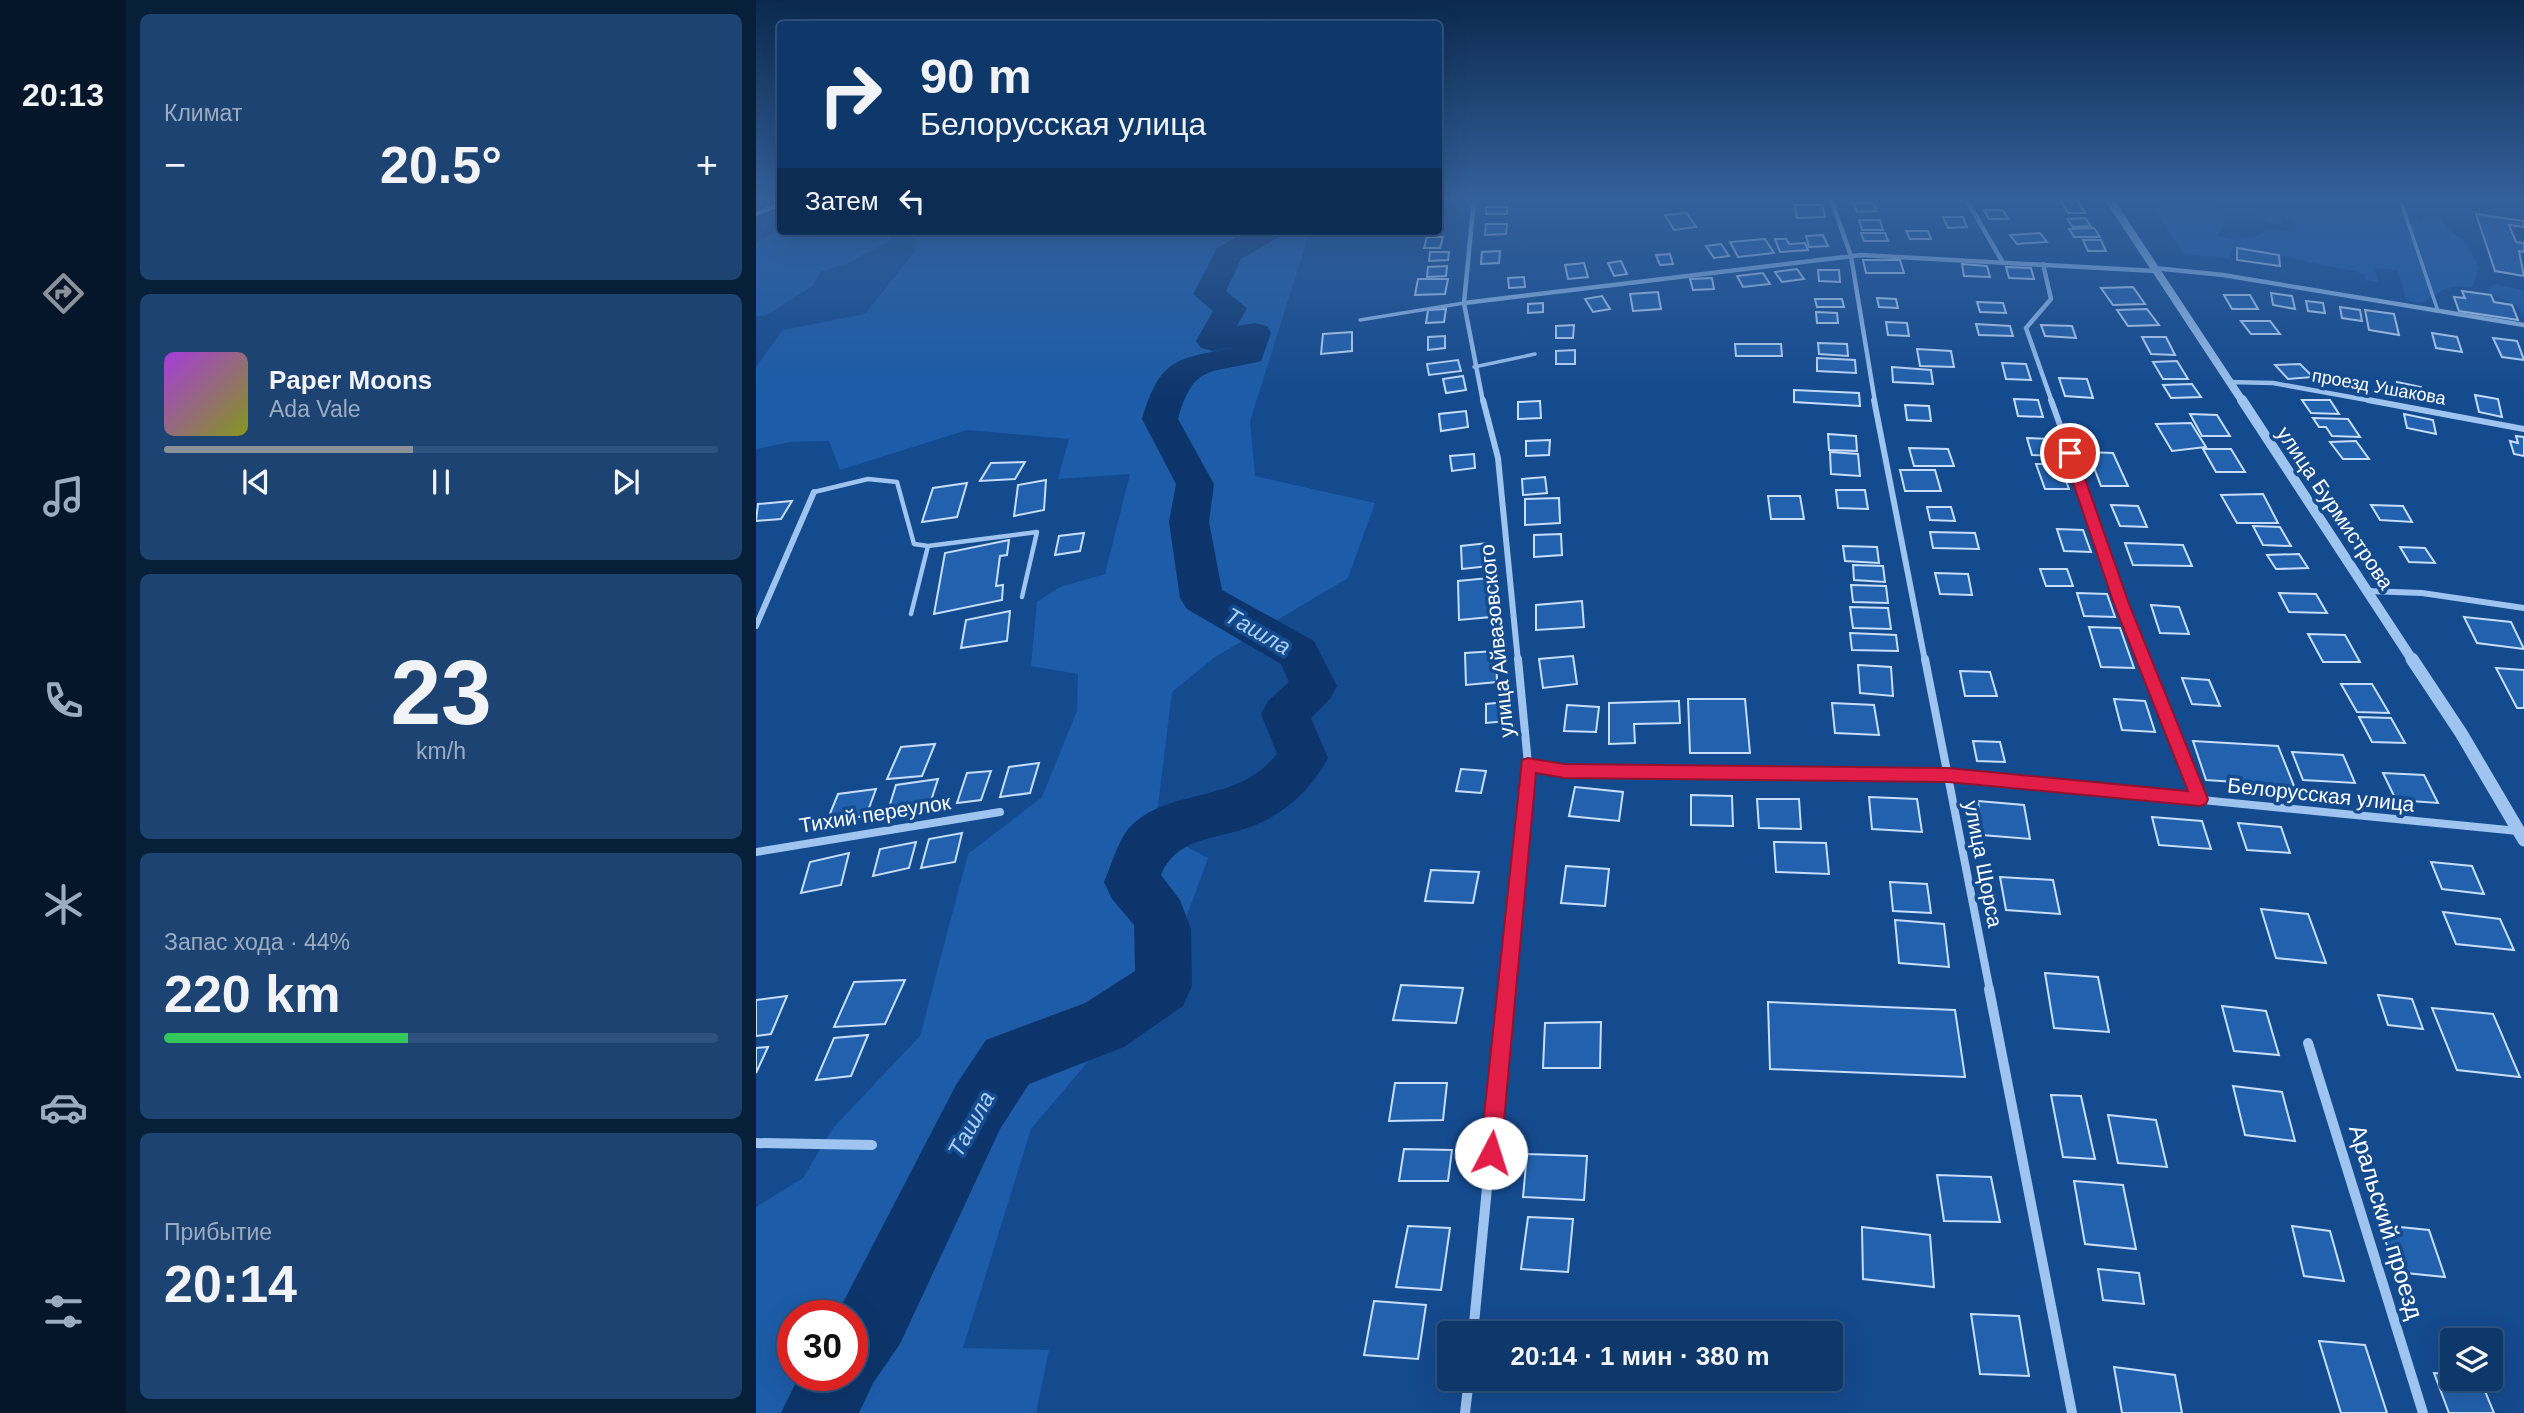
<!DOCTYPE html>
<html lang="ru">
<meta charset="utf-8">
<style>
body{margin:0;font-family:Arial,sans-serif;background:#1d4372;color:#f1f3f6;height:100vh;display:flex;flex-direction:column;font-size:26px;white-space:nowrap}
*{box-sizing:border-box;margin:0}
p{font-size:23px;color:#9bacc1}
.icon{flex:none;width:38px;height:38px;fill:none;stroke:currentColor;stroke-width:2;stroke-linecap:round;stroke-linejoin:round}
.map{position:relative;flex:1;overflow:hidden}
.drawer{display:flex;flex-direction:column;gap:14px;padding:14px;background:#081f3a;width:630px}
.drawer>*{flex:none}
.banner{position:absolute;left:21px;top:21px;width:665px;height:214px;border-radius:7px;box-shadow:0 7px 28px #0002,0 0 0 2px #2f527e;background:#0f386a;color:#f1f3f6;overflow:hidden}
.fabs{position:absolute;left:1684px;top:1328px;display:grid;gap:14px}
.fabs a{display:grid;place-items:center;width:63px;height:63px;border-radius:7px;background:#0f386a;box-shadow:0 7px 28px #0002,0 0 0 2px #2f527e;font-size:35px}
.speed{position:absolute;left:21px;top:1300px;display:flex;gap:14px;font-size:35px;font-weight:700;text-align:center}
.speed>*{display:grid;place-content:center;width:91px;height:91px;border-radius:50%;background:#0f386a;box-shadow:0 7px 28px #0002,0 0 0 2px #2f527e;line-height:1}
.speed .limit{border:10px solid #d22;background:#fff;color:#111}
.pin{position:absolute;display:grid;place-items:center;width:60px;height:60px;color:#fff;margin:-30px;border:4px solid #fff;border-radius:50%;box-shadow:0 2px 7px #0007}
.me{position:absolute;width:77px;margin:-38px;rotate:5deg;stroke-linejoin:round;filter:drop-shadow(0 0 5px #0008)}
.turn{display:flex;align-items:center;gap:24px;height:147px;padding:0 28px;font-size:32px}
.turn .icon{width:91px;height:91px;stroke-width:2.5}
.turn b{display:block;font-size:49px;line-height:60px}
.then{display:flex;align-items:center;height:66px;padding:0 28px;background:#0003;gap:14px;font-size:26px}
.big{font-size:52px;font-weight:700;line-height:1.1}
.drawer .widget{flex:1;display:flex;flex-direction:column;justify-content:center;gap:10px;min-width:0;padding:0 24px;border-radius:10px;background:#1d4372}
.drawer .dial{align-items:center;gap:0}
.dial b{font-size:91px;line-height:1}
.song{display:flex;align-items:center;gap:21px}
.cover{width:84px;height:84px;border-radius:10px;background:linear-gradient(135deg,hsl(280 70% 55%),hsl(70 70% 35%))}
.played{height:7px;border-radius:4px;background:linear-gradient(90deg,#8c9099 45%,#2f527e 45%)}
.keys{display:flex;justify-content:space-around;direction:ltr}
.heat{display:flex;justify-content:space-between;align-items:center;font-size:38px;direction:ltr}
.charge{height:10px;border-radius:5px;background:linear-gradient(90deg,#34c759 44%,#2f527e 0)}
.trip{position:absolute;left:681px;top:1321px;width:406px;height:70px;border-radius:7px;background:#0f386a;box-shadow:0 7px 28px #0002,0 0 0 2px #2f527e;font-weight:700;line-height:70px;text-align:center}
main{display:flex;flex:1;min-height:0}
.menu{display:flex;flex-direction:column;width:126px;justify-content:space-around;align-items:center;background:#06162a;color:#9bacc1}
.menu .icon{width:49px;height:49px}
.menu .current{color:#8c9099}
.menu b{font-size:32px;color:#f1f3f6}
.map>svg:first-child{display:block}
</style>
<main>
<nav class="menu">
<b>20:13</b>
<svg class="icon current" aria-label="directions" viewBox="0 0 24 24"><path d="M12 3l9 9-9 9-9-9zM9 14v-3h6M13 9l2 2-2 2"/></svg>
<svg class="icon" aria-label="music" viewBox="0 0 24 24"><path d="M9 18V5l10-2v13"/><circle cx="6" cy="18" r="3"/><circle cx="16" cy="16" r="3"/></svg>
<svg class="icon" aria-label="phone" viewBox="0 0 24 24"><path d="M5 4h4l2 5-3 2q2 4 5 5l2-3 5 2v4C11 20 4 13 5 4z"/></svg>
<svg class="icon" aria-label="climate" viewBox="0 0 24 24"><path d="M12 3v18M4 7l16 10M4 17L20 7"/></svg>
<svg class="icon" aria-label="car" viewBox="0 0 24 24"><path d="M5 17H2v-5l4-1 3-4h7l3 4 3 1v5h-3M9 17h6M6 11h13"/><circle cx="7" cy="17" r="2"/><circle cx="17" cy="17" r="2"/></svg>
<svg class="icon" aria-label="filters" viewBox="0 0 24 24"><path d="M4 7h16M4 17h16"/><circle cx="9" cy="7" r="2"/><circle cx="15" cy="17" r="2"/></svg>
</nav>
<section class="drawer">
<div class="widget"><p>Климат</p>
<div class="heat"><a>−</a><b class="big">20.5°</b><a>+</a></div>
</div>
<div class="widget">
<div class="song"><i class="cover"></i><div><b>Paper Moons</b><p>Ada Vale</p></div></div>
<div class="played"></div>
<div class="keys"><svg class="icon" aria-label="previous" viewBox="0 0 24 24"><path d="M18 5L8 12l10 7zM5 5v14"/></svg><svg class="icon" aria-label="pause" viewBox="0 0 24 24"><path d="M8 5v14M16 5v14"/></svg><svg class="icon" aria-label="next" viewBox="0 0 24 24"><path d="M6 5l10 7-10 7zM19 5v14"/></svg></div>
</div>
<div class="widget dial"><b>23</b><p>km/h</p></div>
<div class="widget"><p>Запас хода · 44%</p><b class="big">220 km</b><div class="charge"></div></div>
<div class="widget"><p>Прибытие</p><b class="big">20:14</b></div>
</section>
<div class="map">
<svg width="1768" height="1413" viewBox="0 0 1768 1413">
<rect width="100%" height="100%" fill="#144a8e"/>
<path fill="#1c5ca8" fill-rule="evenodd" d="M1364 199 1453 201 1461 206 1469 222 1461 235 1473 239 1497 238 1512 230 1541 232 1539 221 1528 217 1526 224 1513 223 1498 211 1505 206 1528 208 1524 199H1768V212C1749 206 1724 199 1705 205L1650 201 1641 207 1665 222 1670 216H1683L1693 230 1708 240 1723 267 1717 287C1709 287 1696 285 1689 289 1673 297 1668 309 1649 298L1642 270 1619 268 1622 282 1610 280 1607 274 1599 271C1557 265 1519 252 1477 247L1473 259 1428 254 1398 209 1383 210Z
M24 229 554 231 494 421 499 476 619 503 592 578 459 657 416 692 399 830 452 858 412 967 275 1129 207 1348 293 1350 280 1413H0V1207L47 1178 77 1128 164 1036 212 854 286 797 321 711 322 674 275 666 281 602 304 587 349 574 374 474 302 479 313 439 211 430 84 470 73 441 35 442 0 449V367L27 330 109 314 159 251 161 232 135 235 132 242 90 264 64 272 57 286 9 316H0V244ZM37 1316H96V1376H37Z
M1738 284 1768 290V316L1761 306 1731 292Z"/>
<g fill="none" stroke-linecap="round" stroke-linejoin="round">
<path fill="#0d356b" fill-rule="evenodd" d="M492 231H528L523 237 485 259 470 291 491 308 481 326 499 323 511 326 515 333 505 361C454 374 438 363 422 419L458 484 453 522 466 590 558 641 581 686 574 699 555 718 572 758C556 788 533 810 502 824 466 840 422 834 405 875L424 900 435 929 436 986 427 1006 368 1047 273 1084 244 1129 144 1344 117 1383 103 1413H25L43 1376H96V1316H80L200 1085 230 1040 329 1003 379 971 378 925 356 899 348 882C355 866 362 841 373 828 413 786 479 806 521 754L505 714 512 701 533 682 525 664 431 609 424 598 413 522 420 484 386 419C405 357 419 360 478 347L457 351 445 348 440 341 457 311 437 294 461 248Z"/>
</g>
<path fill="#2261ad" stroke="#c6defc" stroke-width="2" d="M1305 201H1322L1329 213H1312Z
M1117 202 1121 211 1101 212 1097 203Z
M1038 205H1066L1069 217 1041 218Z
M730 207H751V214H730Z
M1228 210H1247L1252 219H1233Z
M931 213 940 227 918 230 909 215Z
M1720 214 1768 221V227L1753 225 1760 242 1768 243V252L1763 251 1768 276 1739 271Z
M1187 217H1207L1211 227 1192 228Z
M1329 218 1335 226 1317 227 1311 219Z
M1103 220H1124L1127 230H1106Z
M730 224H751L750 234 729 235Z
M1338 228 1344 237H1318L1313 229Z
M1150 231H1172L1175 239H1154Z
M1105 233H1129L1132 241H1108Z
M1284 233 1291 242 1261 244 1254 235Z
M1067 235 1072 246 1053 247 1050 236Z
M671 237H687L684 248H668Z
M1009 239 1018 253 982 257 974 242Z
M1019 239H1030L1033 244 1049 243 1052 250 1024 252Z
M1327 240H1345L1350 251H1332Z
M965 244 973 256 958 258 950 246Z
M1481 248 1523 255 1524 266 1481 260Z
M744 251 743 263 725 264 726 252Z
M674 252H693L692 260 673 261Z
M914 254 917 264 904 265 900 255Z
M1107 260H1144L1148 273H1110Z
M865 261 871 274 858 276 852 263Z
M828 263 832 277 812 279 809 265Z
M1206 264 1231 266 1234 277 1208 276Z
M691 266 690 276 671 277 672 267Z
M1250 267 1275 268 1278 279 1253 278Z
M1041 269 1048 279 1026 282 1019 272Z
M1062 270H1083L1084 282 1063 281Z
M1007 273 1014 284 987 287 981 276Z
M768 277 769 287 753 288 752 278Z
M956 278 958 289 937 290 934 279Z
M662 279H692L689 294 659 295Z
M1377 287 1389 304 1357 305 1345 288Z
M1706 291 1735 295 1738 302 1756 305 1762 320 1703 311 1698 297 1709 298Z
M902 292 905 309 877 311 874 294Z
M1515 293 1536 296 1539 309 1517 305Z
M1468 295H1494L1502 309H1476Z
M846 296 854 309 837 312 829 299Z
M1121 298 1140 299 1142 308 1123 307Z
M1059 299H1086L1088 307H1061Z
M1550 301 1567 303 1569 313 1552 311Z
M1221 302 1247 303 1250 313 1224 312Z
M787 303V312L772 313V304Z
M1584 307 1604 310 1606 321 1586 318Z
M690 309 688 322 670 323 672 310Z
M1391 309 1403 325 1372 326 1361 310Z
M1609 310 1638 314 1643 335 1613 330Z
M1060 312 1081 313 1082 323H1061Z
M1485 321H1514L1524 334H1495Z
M1130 322 1151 323 1153 336 1132 335Z
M1220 324 1254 326 1257 336 1223 335Z
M818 325 817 338H800V326Z
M1285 325 1316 326 1320 338 1289 336Z
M596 332V351L565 354 567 334Z
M1676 333 1701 337 1706 352 1680 348Z
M689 336V348L672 350V337Z
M1386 337H1410L1419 355 1395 354Z
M1737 338 1761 341 1768 360 1746 357Z
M1062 343 1091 344 1092 356 1063 354Z
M979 344H1025L1026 356H980Z
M1161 349 1195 351 1198 367 1164 366Z
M819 350V364H800V351Z
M1061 358 1099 360 1100 373 1061 371Z
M702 360 705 371 673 375 671 364Z
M1421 361 1432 379H1407L1397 362Z
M1246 363 1270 364 1275 380 1250 379Z
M1544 364 1557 377 1532 379 1519 365Z
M1136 367 1175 370 1177 384 1137 382Z
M707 376 710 390 690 393 687 379Z
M1303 378 1331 379 1337 398 1309 396Z
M1641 382 1665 387 1667 400 1642 395Z
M1436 384 1445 397 1415 398 1407 385Z
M1038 390 1103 393 1104 406 1038 402Z
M1719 395 1742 399 1746 417 1723 412Z
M1258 399 1282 400 1287 417 1262 416Z
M1546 400H1574L1583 414 1555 413Z
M784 401 785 418 762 419V402Z
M1149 405 1173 406 1175 421 1151 420Z
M710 411 712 427 685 431 683 414Z
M1434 414 1461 415 1474 436H1446Z
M1648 414 1677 420 1680 434 1651 428Z
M1557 418 1592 419 1604 437 1576 436 1570 427H1563Z
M1435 423 1450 447 1416 451 1400 424Z
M1072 434 1100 436 1101 451 1073 450Z
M1760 436 1768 437V456L1758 454 1754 441 1762 443Z
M1271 438 1296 439 1301 456 1276 455Z
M794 440 793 455 770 456V441Z
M1600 441 1613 459H1587L1574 442Z
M1153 448 1192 449 1198 466H1158Z
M1447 449H1475L1489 472H1460Z
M1074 452 1102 454 1104 476 1075 474Z
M1332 452 1357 453 1372 486H1345Z
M718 454 719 468 696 471 694 456Z
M269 462 259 479 224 481 235 463Z
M1280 464H1304L1313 489H1289Z
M1144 470H1179L1185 491H1149Z
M789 477 791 493 767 495 766 479Z
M290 480 288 510 258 516 262 485Z
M211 483 201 517 166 522 177 488Z
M1080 490H1109L1112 509 1082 508Z
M1507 494 1522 523H1481L1465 495Z
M1012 496H1044L1048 519H1015Z
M803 498 804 523 769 525V499Z
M36 501 25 519 0 521 2 504Z
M1355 505 1382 506 1391 527 1364 526Z
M1615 505 1647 506 1656 522 1624 520Z
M1171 507H1195L1199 521 1174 520Z
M1497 526 1524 527 1535 546 1507 545Z
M1301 529 1327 530 1335 552 1308 551Z
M1174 532 1219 533 1223 549 1177 548Z
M328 533 324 551 299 555 303 536Z
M805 534 806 555 778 557V535Z
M253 540 251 555 244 556 240 586 247 585 246 600 178 614 189 553Z
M732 543 733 566 706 569 705 546Z
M1369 543 1427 545 1436 566 1377 565Z
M1087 546 1121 547 1123 563 1089 561Z
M1644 547 1669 548 1679 563 1653 562Z
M1543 554 1552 568 1520 569 1511 555Z
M1097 565 1127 566 1129 582 1098 580Z
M1284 569H1311L1317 586H1290Z
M1179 573 1212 574 1216 595 1184 594Z
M733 578 735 617 703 620 702 581Z
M1095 585 1130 586 1132 603 1097 602Z
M1321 593 1351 594 1359 617 1328 616Z
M1523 593 1560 594 1571 613 1533 612Z
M826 601 828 627 780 630V605Z
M1395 605 1423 607 1433 634 1404 633Z
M1094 607 1132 608 1135 629 1097 628Z
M254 611 251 641 205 648 210 620Z
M1708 617 1755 622 1768 649 1721 643Z
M1333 627 1364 628 1378 668 1345 667Z
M1094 633 1140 635 1142 651 1096 650Z
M1552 634 1589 635 1604 662H1567Z
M740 651 741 682 710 685 709 653Z
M817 656 821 684 787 688 783 659Z
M1102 665 1135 667 1137 696 1104 693Z
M1740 668 1768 670V708H1761Z
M1204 671 1234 672 1241 696H1209Z
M1426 678 1453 680 1464 706 1436 704Z
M1585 684H1616L1633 713 1601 712Z
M932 699H989L994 753H934Z
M1358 699 1389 701 1399 732 1366 730Z
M923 701 924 723 878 724 879 743 853 744V703Z
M750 702 751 721 730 723V704Z
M1076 703 1118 705 1123 735 1079 733Z
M811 705 843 707 840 732 808 731Z
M1603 717 1635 718 1649 743 1616 742Z
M1217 741 1244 742 1249 762 1221 761Z
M1437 741 1522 746 1538 786 1450 780Z
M179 744 166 776 131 779 145 747Z
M1536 752 1587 755 1599 783 1547 780Z
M283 763 274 793 244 797 253 767Z
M705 769 730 771 725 793 700 791Z
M235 771 225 800 201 803 211 773Z
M1627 773 1668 775 1682 803 1640 800Z
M182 779 173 807 131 814 140 785Z
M819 787 867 792 863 821 813 816Z
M120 789 110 816 71 821 82 794Z
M935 795 976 796 977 826 935 825Z
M1113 797 1161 799 1166 832 1116 829Z
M1001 799H1043L1045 829 1003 828Z
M1222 801 1268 805 1274 839 1226 835Z
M1396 817 1446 821 1455 849 1403 845Z
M1482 823 1525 827 1534 853 1491 850Z
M206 833 199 862 165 868 173 839Z
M160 842 153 868 117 876 124 849Z
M1018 842 1070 843 1073 874 1020 872Z
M93 853 85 885 45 893 54 862Z
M1675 862 1716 866 1728 894 1686 889Z
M810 866 853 869 849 906 805 903Z
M675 870 723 872 717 903 669 901Z
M1244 877 1297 880 1304 914 1250 910Z
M1134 882 1171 884 1175 913 1137 911Z
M1505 909 1552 914 1570 963 1520 958Z
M1687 912 1744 919 1758 950 1700 944Z
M1139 920 1188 924 1193 967 1143 963Z
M1289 973 1342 977 1353 1032 1298 1028Z
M149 980 129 1024 78 1027 98 982Z
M645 985 707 988 700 1023 637 1020Z
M1622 995 1656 999 1667 1029 1632 1025Z
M31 996 15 1034 0 1036V1000Z
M1012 1002 1199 1010 1209 1077 1014 1069Z
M1466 1006 1510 1011 1523 1055 1478 1051Z
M1676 1008 1737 1014 1764 1077 1701 1070Z
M845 1022 844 1068H787L789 1023Z
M112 1035 95 1076 60 1080 78 1038Z
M12 1047 0 1073V1048Z
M639 1083H691L687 1120 633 1121Z
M1477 1086 1526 1092 1539 1141 1489 1135Z
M1295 1095 1325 1096 1339 1159 1307 1157Z
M1352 1115 1400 1120 1411 1167 1362 1163Z
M648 1149 696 1150 692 1181H643Z
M771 1154 831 1156 828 1200 767 1197Z
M1181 1175 1235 1177 1244 1222 1188 1221Z
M1318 1181 1367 1185 1380 1249 1329 1244Z
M772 1217 817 1219 812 1272 765 1269Z
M1624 1225 1673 1230 1689 1277 1640 1272Z
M652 1226 694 1228 685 1290 640 1287Z
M1536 1226 1574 1231 1588 1281 1548 1276Z
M1106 1227 1174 1235 1178 1287 1107 1279Z
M1342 1269 1383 1273 1388 1304 1347 1300Z
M618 1301 670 1305 662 1359 608 1355Z
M1215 1314 1263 1316 1273 1376 1224 1374Z
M752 1322 805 1323 804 1334H751Z
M1563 1341 1609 1345 1631 1413H1585Z
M1358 1367 1419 1375 1426 1413H1366Z
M1678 1373 1696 1374V1379H1724L1738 1413H1693Z
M746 1379H801V1386L746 1384Z"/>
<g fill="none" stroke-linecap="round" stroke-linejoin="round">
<path stroke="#9fc4f0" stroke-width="3.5" d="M1644 199 1682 311
M604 320 708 303
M718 367 779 354"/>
<path stroke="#9fc4f0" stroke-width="4.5" d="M58 492 112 479 141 482 158 544 172 546 281 532 266 597
M155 614 172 546"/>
<path stroke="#9fc4f0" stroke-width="4.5" d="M718 199 708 303 727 402
M1075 199 1095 256 1119 402
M1210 199 1246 261
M0 214 24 204
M1287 264 1295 299 1270 328 1296 402
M1398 268 1467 275 1768 325
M708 303 1105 255 1400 271
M1472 382 1517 383 1622 402"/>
<path stroke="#9fc4f0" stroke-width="6" d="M727 400 742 458 762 661
M1118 400 1169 661
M1295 400 1389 661
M1612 400 1768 429
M1611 591 1666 593 1768 608
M0 626 58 492"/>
<path stroke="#9fc4f0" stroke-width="8" d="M1169 659 1234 991
M1388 659 1444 799
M772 764 808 771 1192 775 1762 831
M0 852 244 812
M750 991 772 764 762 659"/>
<path stroke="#9fc4f0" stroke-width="10" d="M1233 989 1316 1413
M1552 1043 1667 1413
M0 1143 116 1145
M717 1334 750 989
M709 1413 713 1379"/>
<path stroke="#9fc4f0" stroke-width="8" d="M1353 199 1487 402"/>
<path stroke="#9fc4f0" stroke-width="10" d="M1486 400 1657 661"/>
<path stroke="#9fc4f0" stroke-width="13" d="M1656 659 1705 733 1768 840"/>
</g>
<linearGradient id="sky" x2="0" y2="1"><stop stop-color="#0b294e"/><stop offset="0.5" stop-color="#34609b"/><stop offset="1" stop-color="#34609b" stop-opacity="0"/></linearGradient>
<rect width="1768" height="397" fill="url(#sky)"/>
<path fill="#e11d48" stroke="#92132f" stroke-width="2" d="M1314 449 1320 453 1373 604 1452 799 1450 804 1444 806 1192 782 808 778 780 773 745 1153 742 1161 735 1164 727 1161 724 1153 766 760 772 758 808 764 1192 768 1432 791 1358 604 1307 453Z"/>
<g text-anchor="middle" stroke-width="7" stroke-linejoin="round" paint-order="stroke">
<g font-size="18" fill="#fff" stroke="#144a8e">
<text transform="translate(1623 387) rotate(10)" y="6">проезд Ушакова</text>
</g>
<g font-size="21" fill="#fff" stroke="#144a8e">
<text transform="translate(1579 508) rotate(56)" y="7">улица Бурмистрова</text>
<text transform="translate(741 641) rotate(-96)" y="7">улица Айвазовского</text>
<text transform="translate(1565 795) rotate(6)" y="7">Белорусская улица</text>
<text transform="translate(119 814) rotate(-9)" y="7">Тихий переулок</text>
<text transform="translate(1227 864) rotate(79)" y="7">улица Щорса</text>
</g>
<g font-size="23" font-style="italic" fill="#abcef7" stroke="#144a8e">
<text transform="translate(502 631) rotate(30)" y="8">Ташла</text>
<text transform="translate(215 1124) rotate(-61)" y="8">Ташла</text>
</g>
<g font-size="24" fill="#fff" stroke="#144a8e">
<text transform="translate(1630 1222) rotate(73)" y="8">Аральский проезд</text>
</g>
</g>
</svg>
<div class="fabs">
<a><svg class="icon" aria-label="layers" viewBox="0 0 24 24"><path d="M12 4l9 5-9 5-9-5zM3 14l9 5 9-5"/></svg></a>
</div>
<div class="speed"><div class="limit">30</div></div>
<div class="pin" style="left:1314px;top:453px;background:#d93025"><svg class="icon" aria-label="arrive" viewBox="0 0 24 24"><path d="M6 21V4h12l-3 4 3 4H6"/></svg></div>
<svg class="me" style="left:735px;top:1153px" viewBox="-20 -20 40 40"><circle r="19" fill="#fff"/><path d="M0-13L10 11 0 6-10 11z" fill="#e11d48"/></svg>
<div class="trip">20:14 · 1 мин · 380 m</div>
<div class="banner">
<div class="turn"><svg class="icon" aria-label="right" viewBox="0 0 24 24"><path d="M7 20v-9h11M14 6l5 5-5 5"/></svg><div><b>90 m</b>Белорусская улица</div></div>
<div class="then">Затем<svg class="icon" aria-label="left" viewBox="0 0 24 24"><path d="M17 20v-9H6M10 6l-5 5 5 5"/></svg></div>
</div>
</div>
</main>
